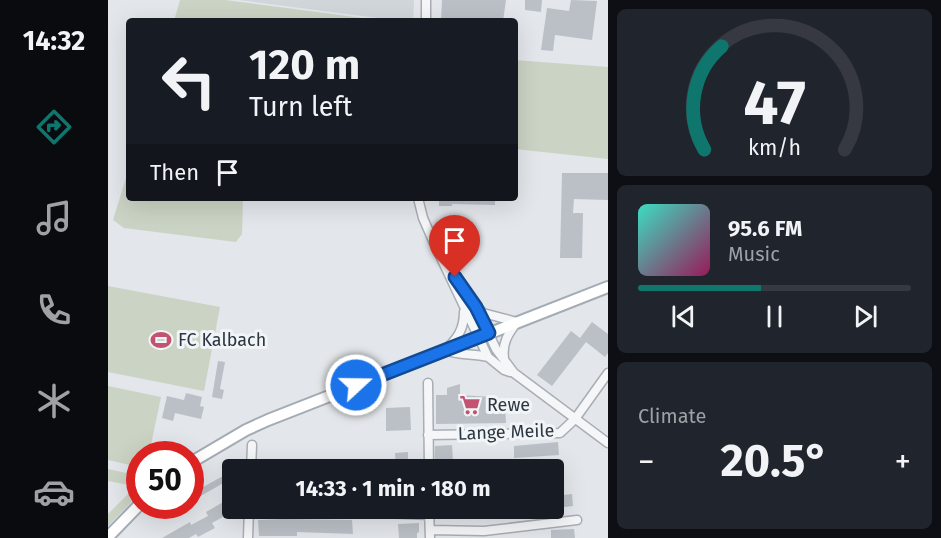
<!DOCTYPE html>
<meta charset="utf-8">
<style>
body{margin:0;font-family:"Fira Sans",sans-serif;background:#20242c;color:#f1f3f6;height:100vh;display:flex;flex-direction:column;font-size:22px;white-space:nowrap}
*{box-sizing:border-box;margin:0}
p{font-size:20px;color:#9ea1a6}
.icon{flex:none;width:33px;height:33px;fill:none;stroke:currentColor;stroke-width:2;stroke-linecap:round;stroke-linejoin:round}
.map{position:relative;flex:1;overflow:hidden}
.drawer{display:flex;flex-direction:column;gap:9px;padding:9px;background:#0d0f14;width:333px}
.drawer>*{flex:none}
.banner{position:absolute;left:18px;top:18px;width:392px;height:183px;border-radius:6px;box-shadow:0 6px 24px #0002;background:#171b24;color:#f1f3f6;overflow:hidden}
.speed{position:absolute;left:18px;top:441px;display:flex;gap:12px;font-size:30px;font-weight:700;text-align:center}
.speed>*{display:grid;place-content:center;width:78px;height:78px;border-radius:50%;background:#171b24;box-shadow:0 6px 24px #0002;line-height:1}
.speed .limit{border:9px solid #d22;background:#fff;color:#111}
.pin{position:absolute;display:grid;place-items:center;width:51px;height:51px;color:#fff;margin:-62px -26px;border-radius:50% 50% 50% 0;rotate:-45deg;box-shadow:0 0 6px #0007}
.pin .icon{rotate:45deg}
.me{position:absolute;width:66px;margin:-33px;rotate:69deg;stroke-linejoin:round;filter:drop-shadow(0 0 4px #0008)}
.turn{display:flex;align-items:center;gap:21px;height:126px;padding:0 24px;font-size:27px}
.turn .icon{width:78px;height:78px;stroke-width:2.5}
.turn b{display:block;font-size:42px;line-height:51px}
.then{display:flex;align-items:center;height:57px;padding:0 24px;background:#0003;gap:12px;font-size:22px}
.big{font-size:45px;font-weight:700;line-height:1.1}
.drawer .widget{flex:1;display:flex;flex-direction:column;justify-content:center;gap:9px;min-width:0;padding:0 21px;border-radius:9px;background:#20242c}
.drawer .dial{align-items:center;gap:0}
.dial svg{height:156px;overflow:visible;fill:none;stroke:#363941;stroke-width:7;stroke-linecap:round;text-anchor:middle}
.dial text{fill:#f1f3f6;stroke:none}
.song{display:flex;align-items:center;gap:18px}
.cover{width:72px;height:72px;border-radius:9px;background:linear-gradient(135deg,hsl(170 70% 55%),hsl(330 70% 35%))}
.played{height:6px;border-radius:3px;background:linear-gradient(90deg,#0f766e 45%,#363941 45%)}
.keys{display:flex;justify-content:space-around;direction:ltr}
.heat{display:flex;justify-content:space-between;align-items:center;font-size:33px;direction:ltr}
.trip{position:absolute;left:114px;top:459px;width:342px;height:60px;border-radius:6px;background:#171b24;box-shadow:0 6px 24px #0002;font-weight:700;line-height:60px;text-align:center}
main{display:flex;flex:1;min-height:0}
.tab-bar{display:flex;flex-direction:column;width:108px;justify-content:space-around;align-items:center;background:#090b0e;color:#9ea1a6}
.tab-bar .icon{width:42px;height:42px}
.tab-bar .current{color:#0f766e}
.tab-bar b{font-size:27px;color:#f1f3f6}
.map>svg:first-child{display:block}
</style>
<main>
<nav class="tab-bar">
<b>14:32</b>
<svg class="icon current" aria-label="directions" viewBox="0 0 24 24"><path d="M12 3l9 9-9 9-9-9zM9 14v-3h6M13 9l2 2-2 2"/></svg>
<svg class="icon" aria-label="music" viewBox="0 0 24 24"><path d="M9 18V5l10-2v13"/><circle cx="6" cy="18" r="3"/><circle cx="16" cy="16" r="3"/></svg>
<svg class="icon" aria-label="phone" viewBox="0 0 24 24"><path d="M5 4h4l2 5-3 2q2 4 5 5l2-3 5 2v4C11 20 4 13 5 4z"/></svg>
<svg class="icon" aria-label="climate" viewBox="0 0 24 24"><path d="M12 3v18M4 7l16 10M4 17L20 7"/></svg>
<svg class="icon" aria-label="car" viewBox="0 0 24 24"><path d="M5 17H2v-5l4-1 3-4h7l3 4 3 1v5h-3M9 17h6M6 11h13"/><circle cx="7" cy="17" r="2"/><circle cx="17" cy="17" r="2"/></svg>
</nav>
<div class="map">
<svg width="500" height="538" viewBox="0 0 500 538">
<rect width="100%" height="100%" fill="#e3e6ea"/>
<path fill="#d1d6db" d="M131 0H306L305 21H293Z"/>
<path fill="#cad3c4" d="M72 0H117L277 21H66Z
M406 60 500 67V159L407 149Z
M21 168V198H135L134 234 128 242 16 228 5 220Z
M0 286 112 307 96 391 0 372Z
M0 386 53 397 41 454H32L31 467 0 460Z
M0 469 31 476V477L21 485 0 481Z
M31 486V494L0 526V514L20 494Z"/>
<path fill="#bac0c6" d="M334 0H398L395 21 348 19V21H333Z
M417 0H434L433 12 417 10Z
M463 0 489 1 484 40 447 35 445 51 433 50 439 8 461 11Z
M454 173H500V200L466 199 465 213H475L474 258H452Z
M331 198H387V205L344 204V206H331Z
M484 322 500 334V353L497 357 478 342 444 386 429 375 463 331 472 338Z
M110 361 117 362 112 389 116 390 114 399 104 397Z
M352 384V395L385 397 397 405 398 423 328 424V395H339V388Z
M78 393 94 397 92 406 96 407 93 419 67 413 65 421 54 418 59 396 76 400Z
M302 407 303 430 278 431V408Z
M450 442 451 455 406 458V446Z
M344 445 345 460H327V446Z
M300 452V470H288L287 453Z
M124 471V478L91 497 88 491Z
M464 494 465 506 448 508 447 496Z
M124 497V512L104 523 107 528 90 537 88 534 81 538H54L82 522 83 525 100 516 98 512Z
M329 508H342L343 519H329Z
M176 519 244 520 245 534 189 532V536H151L150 520Z
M311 523V532L309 533V538H291L290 524Z
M466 529 467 538H443V530Z"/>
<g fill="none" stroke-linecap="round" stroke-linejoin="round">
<g stroke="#a8aeb4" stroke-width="11">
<path id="minor" d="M318 21V0
M310 198 315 218 326 243 380 357 396 370 402 372
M336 262 368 307 388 349 406 373 500 443
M371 309 375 313 409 322C400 334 394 343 396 358
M356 312C356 330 349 339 337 350 351 356 365 353 380 357
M320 383 321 470
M320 435 452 433 467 419 500 373
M143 470 144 445
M160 508 322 515
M321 508 322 538
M322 530 376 531 469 520
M140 538 141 508"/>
</g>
<g stroke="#a3acb4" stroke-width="14">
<path id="major" d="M82 463 138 430 160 420 500 287
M0 537 32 504"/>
</g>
<use href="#minor" stroke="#f5f6f8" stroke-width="8"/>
<use href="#major" stroke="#fff" stroke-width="10"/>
</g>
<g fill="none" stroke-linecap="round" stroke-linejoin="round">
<g stroke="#114b97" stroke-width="15">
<path id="route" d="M248 385 381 333 368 307 347 277"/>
</g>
<use href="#route" stroke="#1a73e8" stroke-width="10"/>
</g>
<defs>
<g id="stadium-bare" transform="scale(1.62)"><path d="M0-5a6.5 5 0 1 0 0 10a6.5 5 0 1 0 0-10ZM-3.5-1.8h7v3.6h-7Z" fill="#c35371" stroke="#f2f5f7" stroke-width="2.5" paint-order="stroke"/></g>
<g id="supermarket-bare" transform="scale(1.62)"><path d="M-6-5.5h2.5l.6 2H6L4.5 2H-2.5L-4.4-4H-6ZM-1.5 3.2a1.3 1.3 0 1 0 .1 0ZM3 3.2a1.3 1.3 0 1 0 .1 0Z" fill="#c35371" stroke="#f2f5f7" stroke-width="2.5" paint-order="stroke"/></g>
</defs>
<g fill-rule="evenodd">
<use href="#stadium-bare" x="53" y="340"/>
<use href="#supermarket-bare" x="362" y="405"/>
</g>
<g text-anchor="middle" stroke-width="6" stroke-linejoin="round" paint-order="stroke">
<g font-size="18" fill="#2c3640" stroke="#f2f5f7" text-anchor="start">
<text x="70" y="346">FC Kalbach</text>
<text x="379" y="411">Rewe</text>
</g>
<g font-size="18" fill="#2c3640" stroke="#f2f5f7">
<text transform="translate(398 432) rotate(-2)" y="6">Lange Meile</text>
</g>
</g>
</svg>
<div class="speed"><div class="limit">50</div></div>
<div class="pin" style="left:347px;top:277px;background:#d93025"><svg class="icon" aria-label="arrive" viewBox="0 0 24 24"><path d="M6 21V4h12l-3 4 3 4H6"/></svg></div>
<svg class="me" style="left:248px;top:385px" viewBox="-20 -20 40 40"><circle r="17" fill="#1a73e8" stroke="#fff" stroke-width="3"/><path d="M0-11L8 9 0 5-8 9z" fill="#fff"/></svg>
<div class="trip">14:33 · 1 min · 180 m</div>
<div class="banner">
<div class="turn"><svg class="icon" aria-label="left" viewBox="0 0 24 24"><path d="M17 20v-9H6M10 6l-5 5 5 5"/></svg><div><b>120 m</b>Turn left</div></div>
<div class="then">Then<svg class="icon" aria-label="arrive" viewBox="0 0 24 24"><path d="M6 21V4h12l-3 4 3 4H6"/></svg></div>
</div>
</div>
<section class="drawer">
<div class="widget dial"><svg viewBox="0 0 100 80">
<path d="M14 69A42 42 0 1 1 86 69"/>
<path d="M14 69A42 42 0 0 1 23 16" stroke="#0f766e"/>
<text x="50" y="56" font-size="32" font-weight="700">47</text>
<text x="50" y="72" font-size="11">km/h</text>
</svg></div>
<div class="widget">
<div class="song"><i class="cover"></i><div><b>95.6 FM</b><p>Music</p></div></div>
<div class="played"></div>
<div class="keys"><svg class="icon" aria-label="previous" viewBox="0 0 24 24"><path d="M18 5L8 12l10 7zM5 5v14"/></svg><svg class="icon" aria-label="pause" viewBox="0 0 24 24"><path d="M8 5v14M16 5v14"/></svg><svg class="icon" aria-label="next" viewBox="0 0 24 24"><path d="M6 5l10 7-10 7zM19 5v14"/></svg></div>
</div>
<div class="widget"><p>Climate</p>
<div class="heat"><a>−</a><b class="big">20.5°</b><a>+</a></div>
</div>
</section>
</main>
